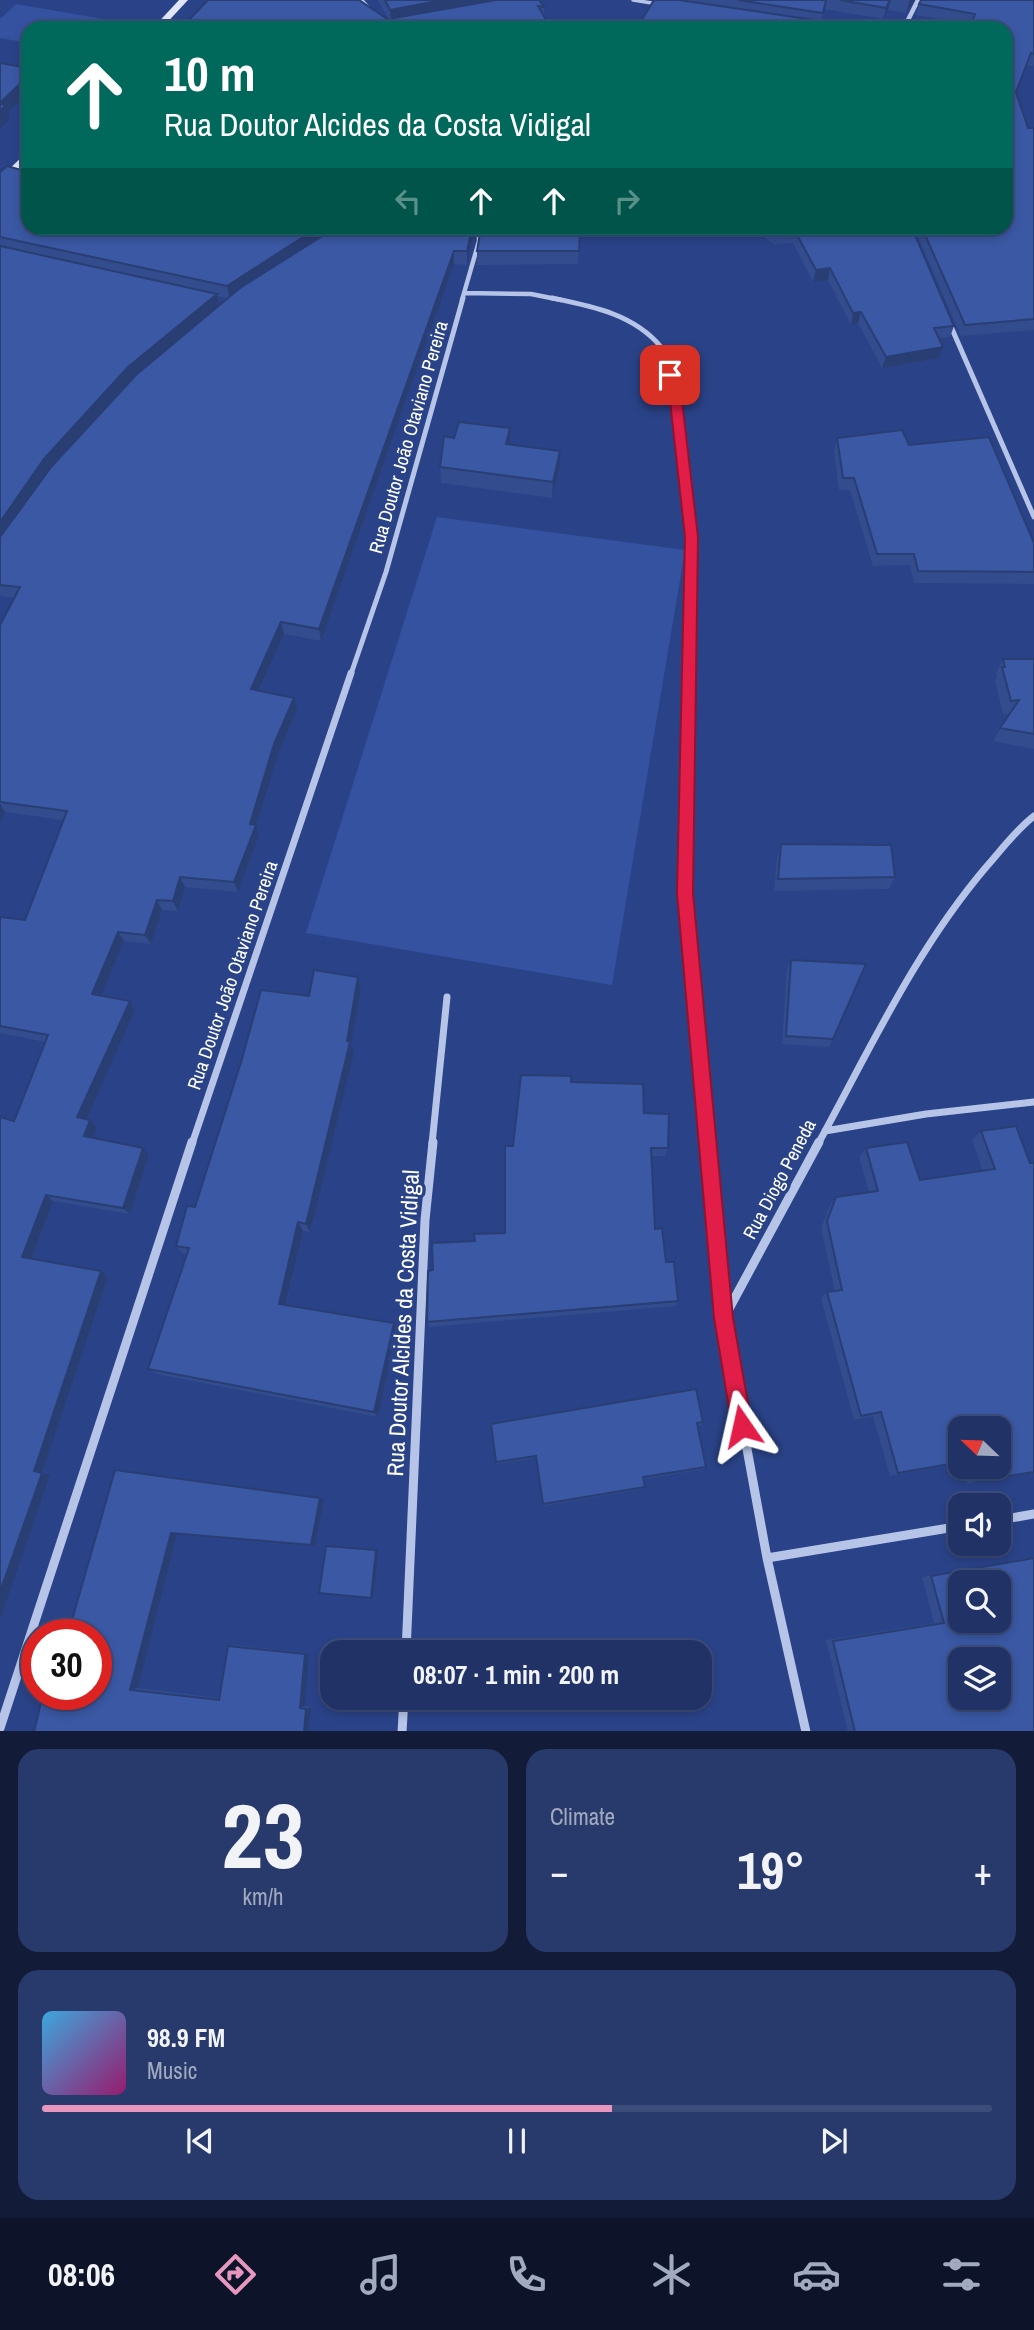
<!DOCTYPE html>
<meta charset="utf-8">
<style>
body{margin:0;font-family:"Archivo Narrow",sans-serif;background:#283a6c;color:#f1f3f6;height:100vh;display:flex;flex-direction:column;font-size:26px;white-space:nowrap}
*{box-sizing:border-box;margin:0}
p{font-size:23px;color:#a2aabf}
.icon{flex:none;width:38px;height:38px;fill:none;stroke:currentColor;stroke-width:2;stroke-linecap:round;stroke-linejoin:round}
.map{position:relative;height:1731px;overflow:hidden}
.panel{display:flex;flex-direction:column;gap:18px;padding:18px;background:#121c38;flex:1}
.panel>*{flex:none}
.hud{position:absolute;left:21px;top:21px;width:992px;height:214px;border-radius:21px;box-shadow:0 4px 10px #0003,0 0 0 2px #3d4d7a;background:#00695c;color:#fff;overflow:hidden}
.needle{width:46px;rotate:293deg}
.fabs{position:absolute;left:948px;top:1416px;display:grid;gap:14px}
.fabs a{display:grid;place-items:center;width:63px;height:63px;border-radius:14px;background:#203266;box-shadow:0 4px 10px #0003,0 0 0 2px #3d4d7a;font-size:35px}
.speed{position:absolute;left:21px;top:1619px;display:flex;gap:14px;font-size:35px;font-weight:700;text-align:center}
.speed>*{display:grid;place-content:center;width:91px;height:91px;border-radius:50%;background:#203266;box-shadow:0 4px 10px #0003,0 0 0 2px #3d4d7a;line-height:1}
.speed .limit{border:10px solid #d22;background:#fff;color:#111}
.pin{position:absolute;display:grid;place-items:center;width:60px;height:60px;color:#fff;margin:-30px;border-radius:14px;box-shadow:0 4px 10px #0006}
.me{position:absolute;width:77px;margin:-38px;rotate:349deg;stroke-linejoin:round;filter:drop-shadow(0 0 5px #0008)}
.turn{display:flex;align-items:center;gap:24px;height:147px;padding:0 28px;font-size:32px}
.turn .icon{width:91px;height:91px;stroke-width:2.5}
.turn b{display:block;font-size:49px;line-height:60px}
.lanes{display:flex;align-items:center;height:66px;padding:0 28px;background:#0003;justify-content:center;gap:35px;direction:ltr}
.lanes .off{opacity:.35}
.big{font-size:52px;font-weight:800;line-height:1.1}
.panel .card{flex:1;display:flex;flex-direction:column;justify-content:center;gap:10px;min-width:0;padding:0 24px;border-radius:21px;background:#283a6c}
.panel .dial{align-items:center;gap:0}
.dial b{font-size:91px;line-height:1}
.song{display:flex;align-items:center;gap:21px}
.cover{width:84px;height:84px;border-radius:10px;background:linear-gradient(135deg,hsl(200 70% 55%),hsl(320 70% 35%))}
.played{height:7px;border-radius:4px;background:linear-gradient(90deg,#e797bd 60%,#3d4d7a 60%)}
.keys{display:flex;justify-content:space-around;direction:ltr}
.heat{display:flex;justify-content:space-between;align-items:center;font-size:38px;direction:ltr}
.panel .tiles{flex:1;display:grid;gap:18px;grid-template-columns:1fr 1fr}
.card:last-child{grid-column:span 2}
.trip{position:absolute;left:320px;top:1640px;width:392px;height:70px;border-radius:21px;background:#203266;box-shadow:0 4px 10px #0003,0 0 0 2px #3d4d7a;font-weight:800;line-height:70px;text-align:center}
.tabs{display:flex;height:112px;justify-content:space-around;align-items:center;background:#0d1429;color:#a2aabf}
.tabs .icon{width:49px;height:49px}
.tabs .on{color:#e797bd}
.tabs b{font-size:32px;color:#f1f3f6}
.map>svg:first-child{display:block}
</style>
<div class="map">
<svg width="1034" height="1732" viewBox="0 0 1034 1732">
<rect width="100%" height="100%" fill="#2a4388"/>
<path fill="#34529f" d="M16 4 109 20 101 28H28V43L0 38V19Z
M437 517 685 550 612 985 306 933Z"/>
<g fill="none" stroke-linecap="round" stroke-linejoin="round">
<path stroke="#b6c4e8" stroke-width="3.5" d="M633 0 658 4"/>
<path stroke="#b6c4e8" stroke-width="4.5" d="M361 0 370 10
M904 28 918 0
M464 293 531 294 561 300
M462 300 479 241V228"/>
<path stroke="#b6c4e8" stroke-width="5" d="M552 298C591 306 634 314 661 347 668 355 669 372 671 383 695 478 691 577 689 674
M949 322 1034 517
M351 674 386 572 463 298"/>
<path stroke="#b6c4e8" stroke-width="7" d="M689 673 685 893 706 1144
M825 1131 926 1114 1034 1102
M192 1144 351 673
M432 1144 447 997
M818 1144C870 1049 916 949 987 866 1002 849 1016 830 1034 816"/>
<path stroke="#b6c4e8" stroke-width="9" d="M706 1142 723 1318 767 1558 806 1732
M724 1318 819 1142
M999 1520 1034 1514
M767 1558 961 1526
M406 1652 425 1220 433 1142
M0 1728 192 1142
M402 1732 404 1698"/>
<path fill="#e0e6f8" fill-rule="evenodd" d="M179 0H188L162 28H153Z
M28 151V159L0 187V178Z"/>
</g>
<path fill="#324c8d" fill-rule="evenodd" d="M378 0H539L544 7V16L551 28H181L389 20Z
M654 0H915L906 13 888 10 883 19 824 9 820 28H640L641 21Z
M1034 0V66L1027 65 1016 93 1028 128H1034V330L961 336 914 228H1006V28H970L971 25 916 15 919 4Z
M0 172 28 228H475L467 265 454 264 321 641 284 634 259 691 297 709 278 755 256 826 259 835 238 892 185 887 178 911 162 910 151 944 124 941 101 995 130 1001 135 1010 86 1119 97 1127 93 1137 149 1155 130 1214 53 1201 32 1259 108 1277 42 1473 50 1475 0 1620 14 1121 45 1042 0 1033V917L25 920 63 820 5 812 0 825V625L15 598 0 596ZM218 296 228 299 220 305Z
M580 228 578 264 477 265V251Z
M750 228H912L954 326 950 337 939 338V358L882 368 858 323 851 325 828 280 813 282 793 243 774 244Z
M837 438 909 445 1034 543V584L914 583 910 565 873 566 850 490H839L834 450Z
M510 445 560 451V466L552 498 441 483 440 467Z
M1003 659H1034V749L993 741 1009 714H1003L995 681 997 677 996 673Z
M781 844 895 877 889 889 774 891 777 857Z
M791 960 833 1039 829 1047 782 1044 787 969Z
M358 977 361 989 351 1045 354 1053 310 1232 303 1231 286 1305 394 1323 397 1329 378 1417 157 1374 148 1369 186 1254H184L176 1246 195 1207 309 996Z
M571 1082 644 1113 668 1148 665 1156H651L655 1229 678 1301 675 1306 429 1327 427 1322 433 1270 475 1241 505 1233Z
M981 1131 1030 1163H1034V1473L967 1484 962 1466H999L961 1428V1463L890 1476 873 1416 854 1420 821 1298 827 1292 835 1291 821 1228 830 1205 836 1197 869 1192 859 1157 866 1148 920 1180 983 1171 972 1140Z
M703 1422 701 1425 697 1426 706 1467 704 1469 644 1479 645 1487 643 1489 543 1506 536 1458 496 1464 491 1424Z
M115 1470 324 1500 315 1546 177 1534 138 1688 219 1698 228 1646 234 1645 309 1653 305 1706 311 1707 308 1732H34L96 1694Z
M1034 1557V1732H848L826 1640 934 1623 922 1577Z"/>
<path fill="#293e73" d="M443 0H518L394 18 395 22 391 23 390 10Z
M890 0 888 10 883 19 886 8Z
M910 0H915L906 13 909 2Z
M28 76V93L8 112 10 119 0 129V103Z
M317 228H339L230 299 227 286Z
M472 228H475L467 265V251Z
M454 251V264L321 641 319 629Z
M830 268 828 280 813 282 816 270Z
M217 294 220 307 0 543V522L44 459 128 367Z
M861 312 858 323 851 325 853 313Z
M943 347 939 358 882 368 886 357Z
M510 428V444L506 460V444Z
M560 451V466L552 498 553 482Z
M281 622 284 634 254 701 251 689Z
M294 698 297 709 278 755 256 826 259 835 238 892 234 882 250 824 274 744Z
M0 804 5 812 0 825Z
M180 877 185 887 178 911 173 901Z
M157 900 162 910 151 944 145 935Z
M118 932 124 941 98 1003 92 994Z
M358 977 361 989 351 1045 354 1053 310 1232 306 1224 347 1041Z
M130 1001 135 1010 84 1125 77 1117Z
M90 1120 97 1127 91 1143 84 1136Z
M143 1148 149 1155 130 1214 123 1208Z
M46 1195 53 1201 30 1263 22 1257Z
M298 1222 303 1231 284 1311 279 1304Z
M101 1271 108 1277 42 1473 50 1475 0 1620V1592L34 1471Z
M394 1323 397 1329 378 1417 374 1412Z
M320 1498 324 1500 315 1546 311 1545Z
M171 1533 177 1534 138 1688 130 1690Z
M376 1550 378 1551 373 1598H371Z
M309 1653 305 1706 300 1708 305 1654Z
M311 1707 308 1732H304L306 1709Z"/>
<path fill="#3a58a4" stroke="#293e73" stroke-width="2" fill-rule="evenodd" d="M208 0H359L398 26 394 18 496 0H539L544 7 538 6 551 28H181Z
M385 0H443L390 10Z
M654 0H679L821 21 820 28H661L663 24 641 21Z
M738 0H826L823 13Z
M840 0H890L886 8Z
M921 0H1034V54L1031 53 1016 92 1028 128H1034V319L965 325 922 228H1006V28L972 22 975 14 919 4Z
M0 63 28 68V76L0 103Z
M0 104 6 105 0 111Z
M7 166 28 172V228H317L227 286 0 237V172Z
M335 228H472L467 251H454L319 629 281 622 251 689 294 698 274 744 250 824 256 825 234 882 180 877 173 901 157 900 145 935 118 932 92 994 130 1001 77 1117 90 1120 84 1136 143 1148 123 1208 46 1195 22 1257 101 1271 34 1471 42 1473 0 1592V1117L14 1121 48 1035 0 1026V917L25 920 67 811 0 802V625L20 587 0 585V537L52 466 136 375 240 288Z
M481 228H580L579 251H477Z
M769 228H912L954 326 934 328 943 347 886 357 861 312 853 313 830 268 816 270 795 231 776 233Z
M0 246 217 294 128 367 44 459 0 522Z
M459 422 510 428 506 444 560 451 553 482 440 467 444 436 454 438Z
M902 430 909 445 989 437 1034 543V572L918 571 914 554H877L854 478H843L837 438Z
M1003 659H1034V734L1000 728 1019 700 1011 701 1002 667H1005Z
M781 844 891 845 895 877 778 879Z
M791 960 866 964 833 1039 786 1036Z
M314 970 358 977 347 1041 350 1042 306 1224 298 1222 279 1304 394 1323 374 1412 148 1369 189 1248 176 1246 187 1206 195 1207 242 1059 261 990 309 996Z
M521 1075 571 1076V1082L643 1084 644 1113 669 1114 668 1148H651L655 1229 662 1228 666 1262H674L678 1301 427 1322 428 1271 433 1270 432 1243 475 1241 474 1234 505 1233V1146H513Z
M1016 1126 1030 1163H1034V1472L976 1481 973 1466H999V1428H961V1462L898 1473 881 1412 861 1416 827 1292 842 1290 827 1221 836 1197 878 1191 866 1148 907 1142 920 1180 995 1169 981 1131Z
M696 1389 703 1422 697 1423 706 1467 643 1477 645 1487 543 1504 536 1456 496 1462 491 1424Z
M115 1470 320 1498 311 1545 171 1533 130 1690 219 1700 228 1646 305 1654 300 1708 306 1709 304 1732H34L43 1694H96V1634H68Z
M326 1546 376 1550 371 1598 319 1593Z
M1034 1558V1732H855L833 1641 944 1623 931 1576ZM961 1582H999V1620H961ZM961 1659H999V1698H961Z"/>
<path fill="#e11d48" stroke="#92132f" stroke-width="2" d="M670 371 676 375 682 401 698 537 693 893 733 1318 752 1426 749 1433 742 1436 735 1433 732 1426 714 1318 677 893 685 537 670 401 663 375Z"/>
<g text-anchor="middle" stroke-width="7" stroke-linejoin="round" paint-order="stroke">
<g font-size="19" fill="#fff" stroke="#2a4388">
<text transform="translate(408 437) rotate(-74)" y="7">Rua Doutor João Otaviano Pereira</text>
<text transform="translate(232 975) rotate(-71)" y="7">Rua Doutor João Otaviano Pereira</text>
<text transform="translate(779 1179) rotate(-62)" y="7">Rua Diogo Peneda</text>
</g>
<g font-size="23" fill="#fff" stroke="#2a4388">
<text transform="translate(403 1323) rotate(-87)" y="8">Rua Doutor Alcides da Costa Vidigal</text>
</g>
</g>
</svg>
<div class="fabs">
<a><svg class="needle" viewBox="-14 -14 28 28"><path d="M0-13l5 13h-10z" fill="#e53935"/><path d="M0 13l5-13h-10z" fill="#a2aabf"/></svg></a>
<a><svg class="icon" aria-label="sound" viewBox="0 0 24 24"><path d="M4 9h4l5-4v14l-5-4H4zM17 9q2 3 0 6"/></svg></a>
<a><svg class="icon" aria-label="search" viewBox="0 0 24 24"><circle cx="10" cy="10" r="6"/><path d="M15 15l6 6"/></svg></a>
<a><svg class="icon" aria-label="layers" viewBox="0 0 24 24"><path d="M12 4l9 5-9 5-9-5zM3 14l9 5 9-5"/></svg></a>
</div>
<div class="speed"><div class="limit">30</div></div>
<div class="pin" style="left:670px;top:375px;background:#d93025"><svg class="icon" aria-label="arrive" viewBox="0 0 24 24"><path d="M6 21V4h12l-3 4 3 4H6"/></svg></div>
<svg class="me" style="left:742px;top:1426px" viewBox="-20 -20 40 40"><path d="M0-17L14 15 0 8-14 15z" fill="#e11d48" stroke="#fff" stroke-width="4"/></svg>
<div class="trip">08:07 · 1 min · 200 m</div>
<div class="hud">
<div class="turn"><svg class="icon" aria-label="ahead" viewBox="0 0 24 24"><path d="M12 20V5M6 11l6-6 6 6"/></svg><div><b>10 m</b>Rua Doutor Alcides da Costa Vidigal</div></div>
<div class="lanes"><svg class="icon off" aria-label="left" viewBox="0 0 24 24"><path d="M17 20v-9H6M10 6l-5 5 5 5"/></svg><svg class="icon" aria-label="ahead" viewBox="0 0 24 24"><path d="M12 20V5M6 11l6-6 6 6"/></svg><svg class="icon" aria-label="ahead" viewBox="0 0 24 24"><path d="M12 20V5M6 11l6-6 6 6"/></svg><svg class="icon off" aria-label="right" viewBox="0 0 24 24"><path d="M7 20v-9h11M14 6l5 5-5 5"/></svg></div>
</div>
</div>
<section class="panel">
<div class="tiles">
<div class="card dial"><b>23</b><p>km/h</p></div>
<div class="card"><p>Climate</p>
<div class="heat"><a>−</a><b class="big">19°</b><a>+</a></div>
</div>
<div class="card">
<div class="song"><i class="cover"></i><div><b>98.9 FM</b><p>Music</p></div></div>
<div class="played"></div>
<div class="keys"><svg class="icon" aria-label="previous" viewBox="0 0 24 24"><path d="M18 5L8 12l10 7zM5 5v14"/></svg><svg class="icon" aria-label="pause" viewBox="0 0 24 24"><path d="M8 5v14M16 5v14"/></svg><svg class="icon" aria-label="next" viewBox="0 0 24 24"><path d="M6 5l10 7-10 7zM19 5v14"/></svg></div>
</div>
</div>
</section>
<nav class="tabs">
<b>08:06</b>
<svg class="icon on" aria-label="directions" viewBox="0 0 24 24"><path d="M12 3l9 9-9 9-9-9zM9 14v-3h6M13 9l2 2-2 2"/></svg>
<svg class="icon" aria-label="music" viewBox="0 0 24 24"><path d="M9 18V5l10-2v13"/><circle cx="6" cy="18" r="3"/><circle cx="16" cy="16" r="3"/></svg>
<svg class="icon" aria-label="phone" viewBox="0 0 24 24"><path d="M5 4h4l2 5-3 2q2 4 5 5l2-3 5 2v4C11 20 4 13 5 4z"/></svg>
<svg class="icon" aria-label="climate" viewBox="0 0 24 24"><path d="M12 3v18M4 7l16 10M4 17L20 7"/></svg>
<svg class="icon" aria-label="car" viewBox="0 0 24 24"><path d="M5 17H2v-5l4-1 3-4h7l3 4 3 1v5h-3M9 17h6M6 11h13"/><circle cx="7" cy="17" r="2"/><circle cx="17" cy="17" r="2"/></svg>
<svg class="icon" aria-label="filters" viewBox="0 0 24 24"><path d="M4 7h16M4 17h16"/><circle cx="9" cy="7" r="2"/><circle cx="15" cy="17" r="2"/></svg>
</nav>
